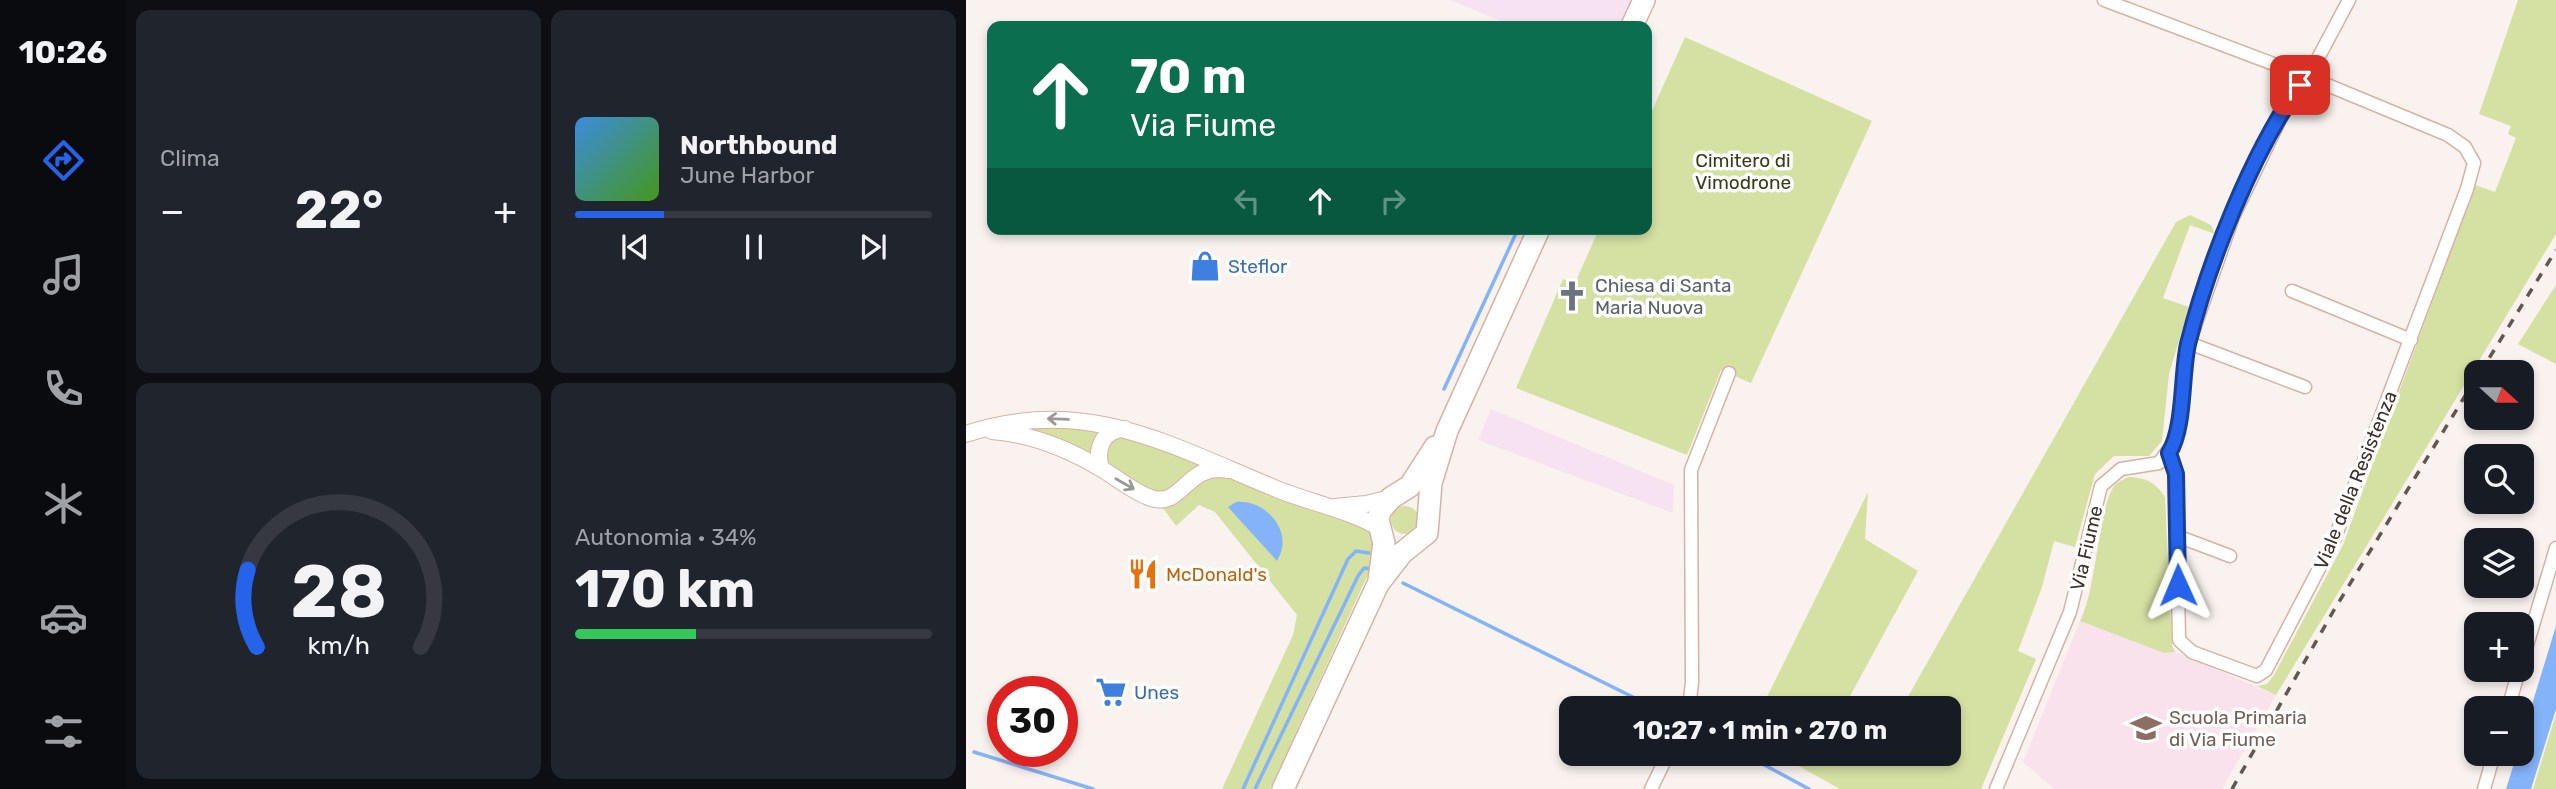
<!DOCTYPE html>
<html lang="it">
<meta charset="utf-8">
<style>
body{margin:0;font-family:Rubik,sans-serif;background:#20242c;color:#f1f3f6;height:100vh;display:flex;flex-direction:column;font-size:26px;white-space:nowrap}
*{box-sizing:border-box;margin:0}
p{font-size:23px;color:#9ea1a6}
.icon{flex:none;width:38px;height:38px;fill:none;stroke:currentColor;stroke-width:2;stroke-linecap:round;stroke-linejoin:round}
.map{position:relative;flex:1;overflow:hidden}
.drawer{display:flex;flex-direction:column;gap:10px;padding:10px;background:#0d0f14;width:840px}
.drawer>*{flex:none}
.banner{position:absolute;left:21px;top:21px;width:665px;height:214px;border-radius:14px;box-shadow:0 4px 10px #0003;background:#0b6e4f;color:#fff;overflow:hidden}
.needle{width:46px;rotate:111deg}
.fabs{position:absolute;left:1498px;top:360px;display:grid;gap:14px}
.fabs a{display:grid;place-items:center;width:70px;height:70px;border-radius:14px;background:#171b24;box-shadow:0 4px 10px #0003;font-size:35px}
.speed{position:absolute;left:21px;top:676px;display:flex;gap:14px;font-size:35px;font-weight:700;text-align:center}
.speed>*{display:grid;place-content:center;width:91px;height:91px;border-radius:50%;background:#171b24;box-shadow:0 4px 10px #0003;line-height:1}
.speed .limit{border:10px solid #d22;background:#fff;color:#111}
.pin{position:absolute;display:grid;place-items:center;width:60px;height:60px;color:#fff;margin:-30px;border-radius:14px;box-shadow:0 4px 10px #0006}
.me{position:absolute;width:77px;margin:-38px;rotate:359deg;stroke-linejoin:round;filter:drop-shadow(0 0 5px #0008)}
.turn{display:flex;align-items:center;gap:24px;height:147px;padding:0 28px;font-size:32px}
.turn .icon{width:91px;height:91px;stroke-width:2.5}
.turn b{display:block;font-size:49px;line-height:60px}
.lanes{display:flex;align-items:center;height:66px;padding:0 28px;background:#0003;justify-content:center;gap:35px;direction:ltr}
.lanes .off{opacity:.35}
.big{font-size:52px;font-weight:700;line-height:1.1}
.drawer .tile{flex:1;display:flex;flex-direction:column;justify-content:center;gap:10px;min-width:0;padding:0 24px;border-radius:14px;background:#20242c}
.drawer .dial{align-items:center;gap:0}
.dial svg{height:182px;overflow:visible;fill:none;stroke:#363941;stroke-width:7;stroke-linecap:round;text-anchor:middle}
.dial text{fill:#f1f3f6;stroke:none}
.song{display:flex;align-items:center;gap:21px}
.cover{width:84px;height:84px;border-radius:10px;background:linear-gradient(135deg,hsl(210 70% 55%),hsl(100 70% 35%))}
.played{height:7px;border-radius:4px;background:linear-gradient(90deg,#2563eb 25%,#363941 25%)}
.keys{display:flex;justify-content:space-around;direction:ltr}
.heat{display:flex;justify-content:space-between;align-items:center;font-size:38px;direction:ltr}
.charge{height:10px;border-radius:5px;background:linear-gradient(90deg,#34c759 34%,#363941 0)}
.drawer .tiles{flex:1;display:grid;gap:10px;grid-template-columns:repeat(2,1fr)}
.trip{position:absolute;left:593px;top:696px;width:402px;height:70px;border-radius:14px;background:#171b24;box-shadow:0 4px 10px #0003;font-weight:700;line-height:70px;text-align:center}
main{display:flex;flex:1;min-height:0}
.tab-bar{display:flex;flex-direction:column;width:126px;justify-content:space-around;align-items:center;background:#090b0e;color:#9ea1a6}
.tab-bar .icon{width:49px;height:49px}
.tab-bar .selected{color:#2563eb}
.tab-bar b{font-size:32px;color:#f1f3f6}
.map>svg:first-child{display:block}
</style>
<main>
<nav class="tab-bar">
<b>10:26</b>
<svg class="icon selected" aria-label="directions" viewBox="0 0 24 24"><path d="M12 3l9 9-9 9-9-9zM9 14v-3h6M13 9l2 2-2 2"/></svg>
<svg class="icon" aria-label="music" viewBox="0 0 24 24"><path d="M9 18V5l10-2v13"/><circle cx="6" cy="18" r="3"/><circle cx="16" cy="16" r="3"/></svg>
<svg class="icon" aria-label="phone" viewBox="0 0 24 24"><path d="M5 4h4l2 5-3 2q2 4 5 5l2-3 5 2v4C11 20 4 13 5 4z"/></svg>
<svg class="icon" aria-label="climate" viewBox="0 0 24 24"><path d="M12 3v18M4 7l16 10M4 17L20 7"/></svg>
<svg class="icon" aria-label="car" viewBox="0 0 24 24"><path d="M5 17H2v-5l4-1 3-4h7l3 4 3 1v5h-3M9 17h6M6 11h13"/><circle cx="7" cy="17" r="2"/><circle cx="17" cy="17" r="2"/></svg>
<svg class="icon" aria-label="filters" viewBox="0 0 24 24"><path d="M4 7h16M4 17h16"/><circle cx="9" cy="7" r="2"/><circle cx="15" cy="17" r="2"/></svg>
</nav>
<section class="drawer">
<div class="tiles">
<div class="tile"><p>Clima</p>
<div class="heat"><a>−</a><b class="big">22°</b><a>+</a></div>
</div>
<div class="tile">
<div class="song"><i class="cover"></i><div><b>Northbound</b><p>June Harbor</p></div></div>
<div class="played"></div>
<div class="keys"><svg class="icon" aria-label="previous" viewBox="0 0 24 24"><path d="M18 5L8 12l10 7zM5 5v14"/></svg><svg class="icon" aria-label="pause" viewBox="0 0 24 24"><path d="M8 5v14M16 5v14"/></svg><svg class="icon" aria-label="next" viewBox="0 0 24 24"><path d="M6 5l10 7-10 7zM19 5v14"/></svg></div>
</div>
<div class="tile dial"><svg viewBox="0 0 100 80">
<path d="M14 69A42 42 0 1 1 86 69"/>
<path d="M14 69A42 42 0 0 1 10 35" stroke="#2563eb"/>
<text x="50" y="56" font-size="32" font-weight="700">28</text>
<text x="50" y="72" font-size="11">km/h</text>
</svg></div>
<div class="tile"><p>Autonomia · 34%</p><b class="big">170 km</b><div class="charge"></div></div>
</div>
</section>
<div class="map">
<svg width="1590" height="789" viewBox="0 0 1590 789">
<rect width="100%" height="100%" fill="#f9f2ee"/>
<path fill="#f7e2f1" d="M484 0H674L662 26H547Z
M525 409 708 485 707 513 512 440Z"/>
<path fill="#fae2ed" d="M1114 621 1198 653 1209 652 1310 695 1256 789H1088L1057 762Z"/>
<path fill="#d5e0a3" d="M1552 0H1590V234L1310 695 1291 686 1301 684 1308 675 1377 545 1509 185 1529 192 1550 138 1542 134 1545 126 1513 114Z
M719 37 906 121 785 383 755 370 721 455 550 388 597 279 609 283 633 229H681V122Z
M1224 215 1245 225 1249 234 1224 225 1197 298 1223 307 1203 374 1196 441 1183 456H1148L1129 474 1109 547 1088 541 1076 587 1052 651 1070 659 1015 789H874L811 754H984V709H935L1210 222Z
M1590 285V364L1552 344Z
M63 424 137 432 128 458 61 430Z
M160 436 238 464 215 484 191 494 141 465C138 448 142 439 160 436Z
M255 473 355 513 389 522 404 531 411 545 408 561 304 789H256L327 635 331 615 249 512 233 505 210 526 195 505 227 485Z
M1163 477C1181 478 1189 482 1199 497L1206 645 1209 652 1198 653 1114 621C1131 589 1132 506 1149 485 1152 482 1158 479 1163 477Z
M902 492 899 539 952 571 877 709H795Z
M425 520a14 14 0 1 1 28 0a14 14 0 1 1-28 0Z
M1590 714V789H1567Z"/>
<path fill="#84b3f9" d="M270 502C300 499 329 532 311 561L262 507Z
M1590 626V709L1565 789H1540L1551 754H1556V737Z"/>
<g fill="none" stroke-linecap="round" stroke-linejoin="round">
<path stroke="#84b3f9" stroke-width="3.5" d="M478 389 552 229
M437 583 691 709
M8 752 127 789
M778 754 843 789
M277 789 382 559 390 551 403 553
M289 789 392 576 398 568 406 569"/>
<g stroke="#d7b2a2" stroke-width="15">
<path id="minor" d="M1138 0 1342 77 1482 135 1499 147 1508 163 1501 189 1368 540 1300 670 1291 676 1226 652 1213 640 1210 474 1203 453
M1326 291 1445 340
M1223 343 1339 387
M1211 536 1264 556
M1556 662 1590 548
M723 709 726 682 725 470 763 373
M1542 709 1553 670
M685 789 702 754
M1030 789 1104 612 1135 486 1155 469 1193 463 1209 441 1223 343 1267 217 1319 109 1342 77 1383 0
M1518 789 1528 754"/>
</g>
<g stroke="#d7b2a2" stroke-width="18">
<path id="tertiary" d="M26 431C64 434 102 449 134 468 150 477 167 492 185 498 216 509 221 462 261 470
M0 434C120 394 205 446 313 490 346 503 383 510 414 528
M135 468C129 449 137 429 159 429
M369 507 400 504 425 498"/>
</g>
<g stroke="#d7b2a2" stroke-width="24">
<path id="primary" d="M666 26 678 0
M413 580 418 543 412 520 414 511 425 498 444 486 469 447
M317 789 412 584 436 553 461 533 465 483 481 431 573 229"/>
</g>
<use href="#minor" stroke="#fff" stroke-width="12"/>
<use href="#tertiary" stroke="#fff" stroke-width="16"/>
<use href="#primary" stroke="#fff" stroke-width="21"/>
<path stroke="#635550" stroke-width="3.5" stroke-dasharray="9 9" stroke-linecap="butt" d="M1514 373 1590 250
M1266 789 1368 610 1510 378"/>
</g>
<defs><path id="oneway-shaft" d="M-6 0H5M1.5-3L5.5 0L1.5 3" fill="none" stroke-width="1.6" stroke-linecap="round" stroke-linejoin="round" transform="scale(1.75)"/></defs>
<g stroke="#9e9794">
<use href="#oneway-shaft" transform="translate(92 419) rotate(-178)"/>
<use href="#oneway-shaft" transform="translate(159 484) rotate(30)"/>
</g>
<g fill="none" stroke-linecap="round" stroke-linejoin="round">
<g stroke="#184099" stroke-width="18">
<path id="route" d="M1212 585 1210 474 1203 453C1219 427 1215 376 1222 344 1242 264 1286 152 1334 85"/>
</g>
<use href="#route" stroke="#2563eb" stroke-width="12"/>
</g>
<defs>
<g id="shop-bare" transform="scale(2.415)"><path d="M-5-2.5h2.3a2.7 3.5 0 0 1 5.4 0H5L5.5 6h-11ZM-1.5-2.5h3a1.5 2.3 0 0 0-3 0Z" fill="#3f7fe0" stroke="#fff" stroke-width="2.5" paint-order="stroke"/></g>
<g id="church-bare" transform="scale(2.415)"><path d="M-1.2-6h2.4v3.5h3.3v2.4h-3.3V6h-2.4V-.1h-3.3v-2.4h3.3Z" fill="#6b7280" stroke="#fff" stroke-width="2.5" paint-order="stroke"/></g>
<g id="restaurant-bare" transform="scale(2.415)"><path d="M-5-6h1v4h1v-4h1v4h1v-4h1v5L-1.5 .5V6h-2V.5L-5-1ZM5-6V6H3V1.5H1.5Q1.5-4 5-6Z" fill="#e8710a" stroke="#fff" stroke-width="2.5" paint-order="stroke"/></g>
<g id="supermarket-bare" transform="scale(2.415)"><path d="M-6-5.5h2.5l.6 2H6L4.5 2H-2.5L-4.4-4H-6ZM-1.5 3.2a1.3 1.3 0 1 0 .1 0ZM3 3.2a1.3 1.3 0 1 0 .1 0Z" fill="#3f7fe0" stroke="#fff" stroke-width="2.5" paint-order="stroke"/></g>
<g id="school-bare" transform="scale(2.415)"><path d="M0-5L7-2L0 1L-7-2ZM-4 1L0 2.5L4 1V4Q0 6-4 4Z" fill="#8d6e63" stroke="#fff" stroke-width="2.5" paint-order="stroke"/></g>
</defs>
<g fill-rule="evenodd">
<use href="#shop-bare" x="239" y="266"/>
<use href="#church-bare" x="606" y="296"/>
<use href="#restaurant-bare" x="177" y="574"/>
<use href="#supermarket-bare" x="145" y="692"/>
<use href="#school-bare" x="1180" y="728"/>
</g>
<g text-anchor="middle" stroke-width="7" stroke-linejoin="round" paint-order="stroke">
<g font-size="19" fill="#373d17" stroke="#fff">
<text x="777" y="167">Cimitero di<tspan x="777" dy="22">Vimodrone</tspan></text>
</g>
<g font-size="19" fill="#366cbe" stroke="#fff" text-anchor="start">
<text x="262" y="273">Steflor</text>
<text x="168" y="699">Unes</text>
</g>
<g font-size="19" fill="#5b616d" stroke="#fff" text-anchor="start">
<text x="629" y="292">Chiesa di Santa<tspan x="629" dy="22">Maria Nuova</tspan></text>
</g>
<g font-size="19" fill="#3e2f29" stroke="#fff">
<text transform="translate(1389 480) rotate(-68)" y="7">Viale della Resistenza</text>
<text transform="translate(1120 548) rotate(-77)" y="7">Via Fiume</text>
</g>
<g font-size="19" fill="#c56008" stroke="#fff" text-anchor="start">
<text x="200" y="581">McDonald's</text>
</g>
<g font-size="19" fill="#785e54" stroke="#fff" text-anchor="start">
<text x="1203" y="724">Scuola Primaria<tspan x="1203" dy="22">di Via Fiume</tspan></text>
</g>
</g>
</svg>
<div class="fabs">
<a><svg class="needle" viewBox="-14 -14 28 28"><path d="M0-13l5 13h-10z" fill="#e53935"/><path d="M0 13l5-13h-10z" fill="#9ea1a6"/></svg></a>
<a><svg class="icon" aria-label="search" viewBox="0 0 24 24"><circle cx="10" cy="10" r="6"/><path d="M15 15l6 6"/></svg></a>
<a><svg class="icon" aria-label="layers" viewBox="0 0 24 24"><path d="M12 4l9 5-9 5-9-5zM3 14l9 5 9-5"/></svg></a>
<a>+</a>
<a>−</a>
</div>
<div class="speed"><div class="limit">30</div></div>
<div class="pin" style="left:1334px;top:85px;background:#d93025"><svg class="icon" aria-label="arrive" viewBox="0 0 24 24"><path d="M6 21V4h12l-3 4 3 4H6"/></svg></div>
<svg class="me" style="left:1212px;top:585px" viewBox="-20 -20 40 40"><path d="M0-17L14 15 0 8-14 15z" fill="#2563eb" stroke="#fff" stroke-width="4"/></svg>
<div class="trip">10:27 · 1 min · 270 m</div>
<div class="banner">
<div class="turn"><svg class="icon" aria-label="ahead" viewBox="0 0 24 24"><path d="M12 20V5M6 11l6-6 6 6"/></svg><div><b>70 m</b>Via Fiume</div></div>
<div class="lanes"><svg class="icon off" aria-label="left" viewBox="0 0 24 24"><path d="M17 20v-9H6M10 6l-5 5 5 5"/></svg><svg class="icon" aria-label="ahead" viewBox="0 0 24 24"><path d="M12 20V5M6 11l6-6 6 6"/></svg><svg class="icon off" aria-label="right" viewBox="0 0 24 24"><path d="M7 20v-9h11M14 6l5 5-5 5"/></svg></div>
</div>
</div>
</main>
